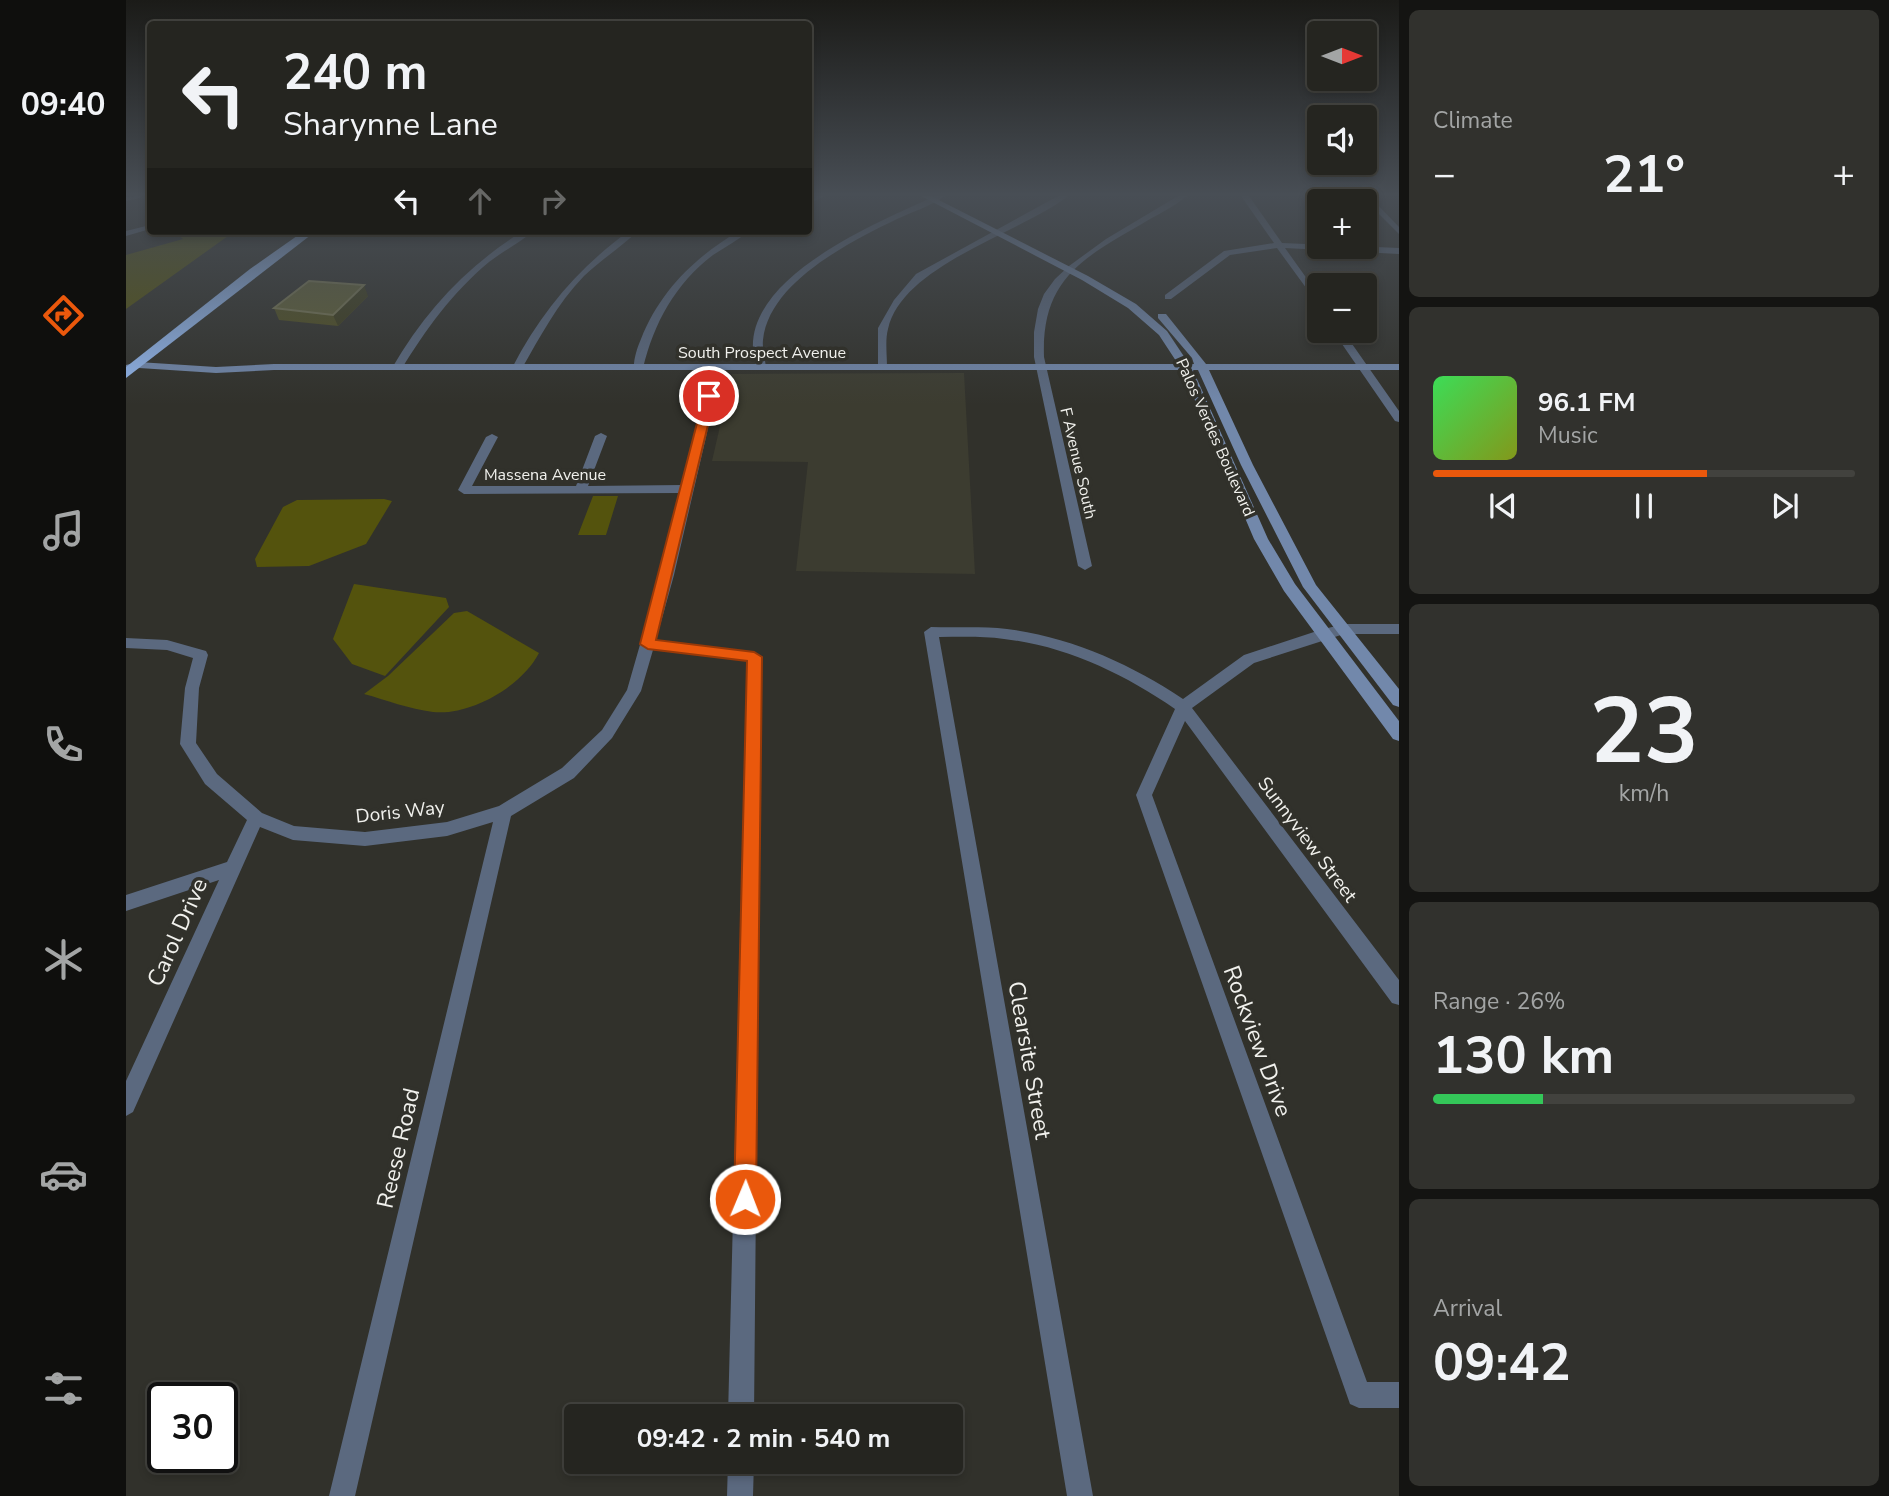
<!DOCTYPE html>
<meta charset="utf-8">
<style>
body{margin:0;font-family:"Nunito Sans",sans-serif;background:#31312d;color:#f1f3f6;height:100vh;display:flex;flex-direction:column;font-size:26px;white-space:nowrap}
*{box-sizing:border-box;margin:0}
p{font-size:23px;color:#a3a5a5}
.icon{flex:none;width:38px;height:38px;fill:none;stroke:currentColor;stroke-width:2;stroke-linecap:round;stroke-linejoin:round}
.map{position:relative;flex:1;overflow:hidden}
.sheet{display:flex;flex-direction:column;gap:10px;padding:10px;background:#141412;width:490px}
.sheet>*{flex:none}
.top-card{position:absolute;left:21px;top:21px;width:665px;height:214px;border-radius:7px;box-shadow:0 4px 10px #0003,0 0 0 2px #42423e;background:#252520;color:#f1f3f6;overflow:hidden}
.needle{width:46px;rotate:90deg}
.tools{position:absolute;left:1181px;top:21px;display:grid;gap:14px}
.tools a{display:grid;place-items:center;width:70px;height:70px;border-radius:7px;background:#252520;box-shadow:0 4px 10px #0003,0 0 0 2px #42423e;font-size:35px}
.speed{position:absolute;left:21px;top:1382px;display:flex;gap:14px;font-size:35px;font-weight:700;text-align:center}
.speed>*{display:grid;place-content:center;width:91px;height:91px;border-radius:50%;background:#252520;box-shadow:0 4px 10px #0003,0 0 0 2px #42423e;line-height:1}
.speed .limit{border:4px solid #111;border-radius:10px;background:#fff;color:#111}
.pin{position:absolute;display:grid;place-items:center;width:60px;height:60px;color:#fff;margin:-30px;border:4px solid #fff;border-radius:50%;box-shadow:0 2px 7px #0007}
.me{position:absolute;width:77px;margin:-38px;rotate:1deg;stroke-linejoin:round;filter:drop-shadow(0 0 5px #0008)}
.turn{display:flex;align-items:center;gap:24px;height:147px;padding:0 21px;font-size:32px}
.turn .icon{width:91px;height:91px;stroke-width:2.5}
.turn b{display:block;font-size:49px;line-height:60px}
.lanes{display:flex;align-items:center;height:66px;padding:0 21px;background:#0003;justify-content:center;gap:35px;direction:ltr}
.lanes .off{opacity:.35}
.big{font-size:52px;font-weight:700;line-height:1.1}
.sheet .card{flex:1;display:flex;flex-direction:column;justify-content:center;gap:10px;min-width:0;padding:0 24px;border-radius:10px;background:#31312d}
.sheet .dial{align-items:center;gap:0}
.dial b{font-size:91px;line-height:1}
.song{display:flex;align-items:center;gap:21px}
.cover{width:84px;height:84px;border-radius:10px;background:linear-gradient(135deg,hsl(130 70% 55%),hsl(70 70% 35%))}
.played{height:7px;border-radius:4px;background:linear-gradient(90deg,#ea580c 65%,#42423e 65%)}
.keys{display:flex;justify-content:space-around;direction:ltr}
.heat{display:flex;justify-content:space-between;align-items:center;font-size:38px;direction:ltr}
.charge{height:10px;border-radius:5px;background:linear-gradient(90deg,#34c759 26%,#42423e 0)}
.trip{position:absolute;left:438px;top:1404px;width:399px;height:70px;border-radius:7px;background:#252520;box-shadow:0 4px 10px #0003,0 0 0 2px #42423e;font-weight:700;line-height:70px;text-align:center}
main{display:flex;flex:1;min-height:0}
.menu{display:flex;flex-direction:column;width:126px;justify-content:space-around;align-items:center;background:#0f0f0d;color:#a3a5a5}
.menu .icon{width:49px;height:49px}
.menu .current{color:#ea580c}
.menu b{font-size:32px;color:#f1f3f6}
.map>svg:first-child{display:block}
</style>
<main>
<nav class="menu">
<b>09:40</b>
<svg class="icon current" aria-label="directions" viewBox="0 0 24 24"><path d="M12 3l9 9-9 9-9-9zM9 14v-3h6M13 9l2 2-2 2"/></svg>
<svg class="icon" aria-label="music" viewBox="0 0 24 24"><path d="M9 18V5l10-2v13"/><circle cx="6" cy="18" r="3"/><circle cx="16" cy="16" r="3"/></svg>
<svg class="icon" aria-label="phone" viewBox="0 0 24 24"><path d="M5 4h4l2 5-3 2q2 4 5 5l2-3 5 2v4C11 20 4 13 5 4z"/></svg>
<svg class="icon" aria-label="climate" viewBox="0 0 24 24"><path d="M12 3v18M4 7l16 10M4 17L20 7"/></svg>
<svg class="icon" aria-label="car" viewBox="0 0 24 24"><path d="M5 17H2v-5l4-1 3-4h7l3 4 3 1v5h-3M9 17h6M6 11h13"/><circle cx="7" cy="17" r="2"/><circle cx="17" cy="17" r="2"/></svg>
<svg class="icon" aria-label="filters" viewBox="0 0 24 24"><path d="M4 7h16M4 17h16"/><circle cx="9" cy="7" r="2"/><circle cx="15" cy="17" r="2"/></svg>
</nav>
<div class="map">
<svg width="1273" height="1496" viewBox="0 0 1273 1496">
<rect width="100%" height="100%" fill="#31312b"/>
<path fill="#3c3c30" d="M838 373 849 574 670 571 682 462 586 461 606 374Z"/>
<path fill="#54530d" d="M47 231H100L102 236 0 309V255L57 239Z
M467 496H492L480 535H452Z
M258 499 266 501 240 544 183 566 131 567 129 559 157 507 171 500Z
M228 584 320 598 323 607 259 676 226 664 207 639Z
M341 611 413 653C396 686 345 716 307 712 283 709 260 700 238 694L262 676 328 613Z"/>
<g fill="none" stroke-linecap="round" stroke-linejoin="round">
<path fill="#5b697f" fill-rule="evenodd" d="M15 196 14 198 0 201V197Z
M689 196H699L682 204V199Z
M809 196H819C805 206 786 212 771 219 724 242 643 282 637 340 636 349 639 359 640 367L631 369C600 283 751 223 809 196Z
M932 196H942C895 233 776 265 762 329 759 340 761 355 761 367L752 369V328L768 300 790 274Z
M1052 196H1061C1050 205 1037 212 1024 219 962 256 915 275 918 357L966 566 959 570 952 566 908 357V332L912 309 918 294 929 279 943 266 980 239Z
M1115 196H1123L1156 243 1273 248V254L1159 248 1194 297V307L1151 248 1104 255 1045 299H1039V295L1098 251 1148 243Z
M1235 196H1243L1273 227V234Z
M24 225V229L0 236V231Z
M397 231H407C394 243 377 251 363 262 326 293 300 329 275 370H267L266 368C299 311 341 266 397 231Z
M503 231H512C495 247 475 260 458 276 431 304 414 337 395 370H387L386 368C415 312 452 268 503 231Z
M613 231H623C612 240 599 247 587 255 549 284 528 323 517 368L508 370C507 361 511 348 515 339 534 291 569 257 613 231Z
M1207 331H1217L1273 411V422L1269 421Z
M591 365 596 368 548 575 530 640 628 652 635 657 628 1416H602L621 661 527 650 515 691 486 738 448 778 385 816 229 1496H203L367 822 321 836 239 846 167 840 134 827 7 1112 0 1116V1081L93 880 0 911V895L101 862 121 820 79 784 54 744 59 688 67 658 41 650 0 648V638L41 640 80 651 82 655 73 688 70 743 91 774 136 813 168 826 239 832 321 822 373 806 436 768 476 730 501 690 534 575 555 493 338 494 332 490 360 437 366 434 372 437 346 486H450L469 436 475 433 481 436 462 486 557 485 586 368Z
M1218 624H1273V634H1218L1128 663 1066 708 1273 980V1005L1266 1003 1059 721 1026 795 1241 1382H1273V1408H1233L1224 1404 1010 795 1049 709C998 674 940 646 878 639 857 636 835 637 813 637L967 1496H941L798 632 805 627C830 628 856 626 881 629 944 637 1005 664 1057 699L1118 655 1194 630Z
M602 1461H628L627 1496H601Z"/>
<path fill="#7288ab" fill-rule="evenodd" d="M795 196H805L962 276 1010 304 1041 331 1063 364H1068L1066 358 1032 318V314H1040L1080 364H1273V370H1083L1127 465 1190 585 1273 689V707L1267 705 1177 587 1115 465 1072 370H1067L1142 539 1169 584 1273 721V741L1267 739 1158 591 1128 539 1056 370H148L90 373 13 368 0 372V365L12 362 90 367 148 364H1052L1033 335 1002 308 956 280Z"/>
<path fill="#92b6ec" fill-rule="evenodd" d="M178 231H190L0 378V367L124 269Z"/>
</g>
<path fill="#504f20" d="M242 296 212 326 153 320 148 308Z"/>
<path fill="#3c3c1b" d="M238 285 242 296 212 326 207 315Z"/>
<path fill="#616136" stroke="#787753" stroke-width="2" d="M183 281 238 285 207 315 148 308Z"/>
<linearGradient id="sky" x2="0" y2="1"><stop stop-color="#1b1b18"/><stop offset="0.48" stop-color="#484e55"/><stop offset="1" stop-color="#484e55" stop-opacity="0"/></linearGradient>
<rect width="1273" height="405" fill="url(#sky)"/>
<path fill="#ea580c" stroke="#983908" stroke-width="2" d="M583 393 589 396 530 640 628 652 636 657 630 1199 627 1207 619 1210 611 1207 608 1199 621 661 522 649 514 644 578 396Z"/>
<g text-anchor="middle" stroke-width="7" stroke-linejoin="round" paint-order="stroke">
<g font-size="16" fill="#f1f1ed" stroke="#31312b">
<text x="636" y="358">South Prospect Avenue</text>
<text transform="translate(1090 437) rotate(66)" y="6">Palos Verdes Boulevard</text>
<text transform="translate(953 463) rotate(77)" y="6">F Avenue South</text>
<text x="419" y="480">Massena Avenue</text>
</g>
<g font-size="19" fill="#f1f1ed" stroke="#31312b">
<text transform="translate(274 811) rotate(-6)" y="7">Doris Way</text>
<text transform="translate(1182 839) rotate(53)" y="7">Sunnyview Street</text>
</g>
<g font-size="23" fill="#f1f1ed" stroke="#31312b">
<text transform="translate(51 932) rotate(-66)" y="8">Carol Drive</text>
<text transform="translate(1132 1041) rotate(70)" y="8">Rockview Drive</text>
<text transform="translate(904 1060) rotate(80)" y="8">Clearsite Street</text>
<text transform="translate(272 1148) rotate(-77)" y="8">Reese Road</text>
</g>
</g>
</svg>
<div class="tools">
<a><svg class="needle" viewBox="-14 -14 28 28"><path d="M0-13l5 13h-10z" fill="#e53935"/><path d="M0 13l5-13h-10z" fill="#a3a5a5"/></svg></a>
<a><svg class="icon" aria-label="sound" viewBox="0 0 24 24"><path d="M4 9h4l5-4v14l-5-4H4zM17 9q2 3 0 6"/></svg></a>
<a>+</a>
<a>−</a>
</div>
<div class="speed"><div class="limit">30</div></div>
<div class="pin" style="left:583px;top:396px;background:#d93025"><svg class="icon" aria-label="arrive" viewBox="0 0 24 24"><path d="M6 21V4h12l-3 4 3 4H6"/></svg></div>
<svg class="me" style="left:619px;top:1199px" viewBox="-20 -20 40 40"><circle r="17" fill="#ea580c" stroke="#fff" stroke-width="3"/><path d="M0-11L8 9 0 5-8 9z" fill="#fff"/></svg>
<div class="trip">09:42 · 2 min · 540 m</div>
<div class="top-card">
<div class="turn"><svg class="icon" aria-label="left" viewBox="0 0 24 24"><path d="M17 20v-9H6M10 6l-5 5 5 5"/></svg><div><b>240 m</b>Sharynne Lane</div></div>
<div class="lanes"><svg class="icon" aria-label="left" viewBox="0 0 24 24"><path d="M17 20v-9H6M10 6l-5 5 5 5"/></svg><svg class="icon off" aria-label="ahead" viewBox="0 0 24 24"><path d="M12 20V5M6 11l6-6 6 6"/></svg><svg class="icon off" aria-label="right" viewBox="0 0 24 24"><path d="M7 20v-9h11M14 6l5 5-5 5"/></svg></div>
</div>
</div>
<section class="sheet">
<div class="card"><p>Climate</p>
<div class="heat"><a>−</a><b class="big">21°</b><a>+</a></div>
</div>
<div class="card">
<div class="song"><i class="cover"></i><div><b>96.1 FM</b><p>Music</p></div></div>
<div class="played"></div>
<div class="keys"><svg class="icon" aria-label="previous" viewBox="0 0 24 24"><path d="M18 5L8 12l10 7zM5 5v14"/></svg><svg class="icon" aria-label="pause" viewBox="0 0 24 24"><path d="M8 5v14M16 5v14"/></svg><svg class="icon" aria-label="next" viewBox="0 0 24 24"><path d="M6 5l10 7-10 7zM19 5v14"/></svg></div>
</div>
<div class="card dial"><b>23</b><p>km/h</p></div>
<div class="card"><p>Range · 26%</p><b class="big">130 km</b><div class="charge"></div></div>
<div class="card"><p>Arrival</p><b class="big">09:42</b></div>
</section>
</main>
